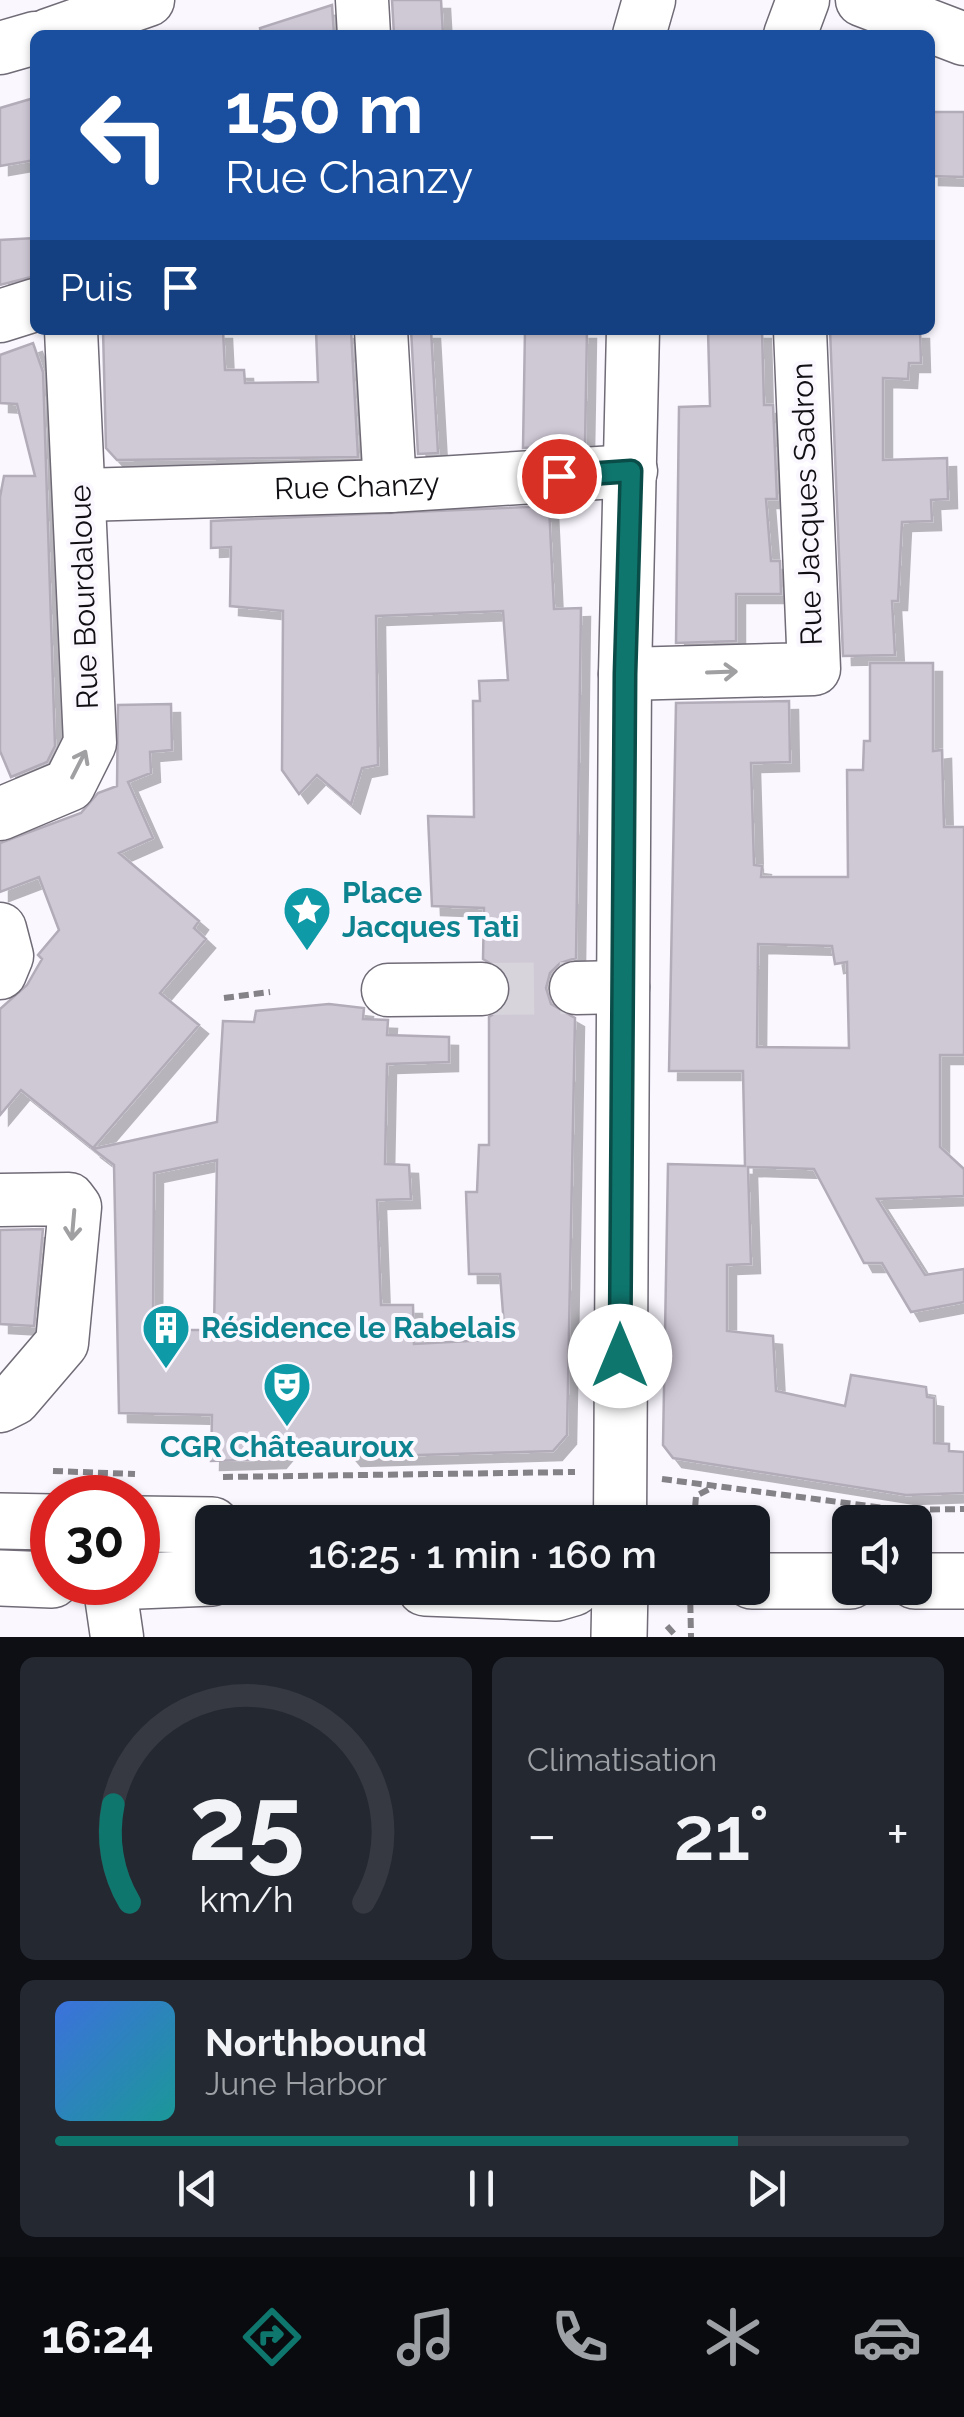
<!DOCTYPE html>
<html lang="fr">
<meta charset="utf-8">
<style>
body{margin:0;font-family:Raleway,sans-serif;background:#242831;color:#f1f3f6;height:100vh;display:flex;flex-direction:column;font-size:38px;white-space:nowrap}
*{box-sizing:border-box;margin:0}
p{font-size:32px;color:#9ea1a6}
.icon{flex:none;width:55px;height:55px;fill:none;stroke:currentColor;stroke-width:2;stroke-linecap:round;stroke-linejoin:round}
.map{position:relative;height:1637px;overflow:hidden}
.details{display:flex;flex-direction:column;gap:20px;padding:20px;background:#0d0f14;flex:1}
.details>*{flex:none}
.banner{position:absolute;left:30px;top:30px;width:905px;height:305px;border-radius:15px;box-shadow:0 2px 8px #0004;background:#1a4fa0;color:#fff;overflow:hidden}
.buttons{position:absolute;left:832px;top:1505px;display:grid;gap:20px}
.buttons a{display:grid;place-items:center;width:100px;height:100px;border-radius:15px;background:#171b24;box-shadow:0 2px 8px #0004;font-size:50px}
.speed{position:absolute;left:30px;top:1475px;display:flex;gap:20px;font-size:50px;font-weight:700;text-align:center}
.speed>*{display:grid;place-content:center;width:130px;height:130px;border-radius:50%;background:#171b24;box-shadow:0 2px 8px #0004;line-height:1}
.speed .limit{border:15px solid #d22;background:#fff;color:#111}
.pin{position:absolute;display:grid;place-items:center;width:85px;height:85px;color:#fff;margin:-42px;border:5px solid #fff;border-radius:50%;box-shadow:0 2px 10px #0007}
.me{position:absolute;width:110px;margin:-55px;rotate:0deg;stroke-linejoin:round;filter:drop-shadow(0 0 8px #0008)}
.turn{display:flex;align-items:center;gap:35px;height:210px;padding:0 30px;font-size:45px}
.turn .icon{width:130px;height:130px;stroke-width:2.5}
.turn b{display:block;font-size:70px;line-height:85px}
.then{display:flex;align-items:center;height:95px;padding:0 30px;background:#0003;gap:20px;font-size:38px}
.big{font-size:75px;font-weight:600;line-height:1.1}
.details .card{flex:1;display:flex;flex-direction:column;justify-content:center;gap:15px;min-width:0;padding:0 35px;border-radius:15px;background:#242831}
.details .dial{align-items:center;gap:0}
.dial svg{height:260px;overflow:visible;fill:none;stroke:#363941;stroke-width:7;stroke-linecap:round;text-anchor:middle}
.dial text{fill:#f1f3f6;stroke:none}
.song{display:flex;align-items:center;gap:30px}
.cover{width:120px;height:120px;border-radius:15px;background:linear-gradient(135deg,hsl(220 70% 55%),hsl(180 70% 35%))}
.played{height:10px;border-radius:5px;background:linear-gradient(90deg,#0f766e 80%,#363941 80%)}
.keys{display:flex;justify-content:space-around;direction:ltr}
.heat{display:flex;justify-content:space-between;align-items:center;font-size:55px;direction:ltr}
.details .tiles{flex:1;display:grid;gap:20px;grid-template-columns:1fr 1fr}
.card:last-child{grid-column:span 2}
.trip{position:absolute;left:195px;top:1505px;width:575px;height:100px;border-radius:15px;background:#171b24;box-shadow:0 2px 8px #0004;font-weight:600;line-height:100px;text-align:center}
.dock{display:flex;height:160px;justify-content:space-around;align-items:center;background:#090b0e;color:#9ea1a6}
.dock .icon{width:70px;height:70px}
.dock .active{color:#0f766e}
.dock b{font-size:45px;color:#f1f3f6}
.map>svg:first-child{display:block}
</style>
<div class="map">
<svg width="964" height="1637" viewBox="0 0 964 1637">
<defs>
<filter id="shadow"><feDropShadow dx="9" dy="9" stdDeviation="0" flood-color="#0004"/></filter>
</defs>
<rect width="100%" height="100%" fill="#faf7ff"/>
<path fill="#cfc9d6" stroke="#b2acb9" stroke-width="2.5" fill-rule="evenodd" filter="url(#shadow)" d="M392 0H441L443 35H394Z
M332 5 334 35H261L260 28Z
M34 98 35 160 0 166V108Z
M930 112H964V177L930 176Z
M35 238V276L0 285V240Z
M103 330H223L225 370H244L245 383 318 382 316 330H351L358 457 117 460 106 448Z
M411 330H431L438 453 418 454Z
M525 330H587L585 444 523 448Z
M708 330H762L764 405H773L777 499H766L771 561H780L781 594H736V641L676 643 679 407 710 406Z
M830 330H920L921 363H909L908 379 883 378V460L947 458 948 499 931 500 932 521 902 522 898 601H892L895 655 843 656Z
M33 343 43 372 55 746 47 762 11 777 0 751V497L4 476H35L17 404 0 403V355Z
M549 506 554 609 581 608 576 958 560 963 550 973 546 988 551 1004 575 1018 567 1435 553 1451 352 1457 341 1444 288 1446 277 1459 211 1461 212 1415 119 1413 114 1165 93 1149 217 1122 223 1021 254 1022 256 1011 329 1004 364 1008 363 1019 388 1020 387 1035 449 1037V1062L387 1064 385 1164 409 1165 411 1199 377 1200 381 1305H413L414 1344 505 1339 500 1274H469L466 1192H477L479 1145H489V1017L508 1004 512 990 507 973 483 959 484 908 432 906 428 816 474 817 473 701H480L479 681 508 680 503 611 376 616 378 765 362 768 351 804 317 775 299 794 282 770 283 611 230 606 231 547 211 548V521ZM217 1160 214 1330H153L154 1173Z
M870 663H933V751L942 750 944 827H964V1055H940V1147L964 1169V1196L877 1199 925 1275 964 1269V1302L911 1312 882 1263H864L814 1169 748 1167 751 1264 727 1265V1331L773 1336 776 1391 845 1406 851 1375 926 1387 927 1397 934 1398V1443L949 1444V1451L964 1452V1493L906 1495 673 1458 663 1445 668 1164 745 1166 743 1071H669L676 703 789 701 790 762 751 763 754 865 762 866 761 877H848L847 770H863L864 741H870ZM758 944 832 946 835 964 847 962 849 1048 757 1047Z
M171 704 172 750 150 752 151 773 128 782 153 838 119 853 199 921 194 928 206 939 160 993 199 1025 93 1148 21 1090 0 1115V1009L27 985 42 959 38 955 59 930 39 877 0 892V843L81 813 98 793 117 786 118 705Z
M43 1229 34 1326 0 1324V1230Z"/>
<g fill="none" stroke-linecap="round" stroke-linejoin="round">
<path stroke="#d7d4dc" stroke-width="52" stroke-dasharray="52 26" stroke-linecap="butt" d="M482 989 576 988"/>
<g stroke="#706b76" stroke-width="55">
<g id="minor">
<path d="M362 0 364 35"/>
<path d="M862 0 964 39"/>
<path d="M48 35 148 0"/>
<path d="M639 35 649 0"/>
<path d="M790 35 803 0"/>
<path d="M0 48 35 38"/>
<path d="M0 316 35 305"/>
<path d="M381 330 390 486"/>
<path id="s1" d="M82 495 390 486 631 471"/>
<path d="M625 674 814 669 800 330"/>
<path d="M0 814 69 785 90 743 71 330"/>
<path d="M0 929 7 956 0 973"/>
<path d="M576 988 623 987"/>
<path d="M388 990 482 989"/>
<path d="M0 1200 69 1199 75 1207 62 1343 14 1399 0 1406"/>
<path d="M620 1522 625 674 633 330"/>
<path d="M109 1582 117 1637"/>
</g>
</g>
<g stroke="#706b76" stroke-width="58">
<path id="major" d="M0 1521 52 1522
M138 1524 212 1525
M0 1578 52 1580
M138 1581 212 1578
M752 1581H850
M915 1581H964
M425 1588 556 1593 573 1588
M619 1637 620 1588"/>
</g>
<path stroke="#848187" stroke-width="6" stroke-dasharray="10 5" stroke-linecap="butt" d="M224 998 270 992
M53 1471 135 1474
M223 1477 575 1472
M662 1479 900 1510 964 1509
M694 1522 696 1496 715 1486
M690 1588 691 1637
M667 1626 677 1637"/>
<use href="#minor" stroke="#fff" stroke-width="52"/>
<use href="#major" stroke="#fff" stroke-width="55"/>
</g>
<defs><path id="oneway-shaft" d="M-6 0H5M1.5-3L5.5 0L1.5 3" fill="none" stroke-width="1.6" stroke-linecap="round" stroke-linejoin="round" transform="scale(2.5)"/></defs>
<g stroke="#a09fa1">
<use href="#oneway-shaft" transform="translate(722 672) rotate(-2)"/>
<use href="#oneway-shaft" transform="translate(79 764) rotate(-63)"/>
<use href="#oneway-shaft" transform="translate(73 1225) rotate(95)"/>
</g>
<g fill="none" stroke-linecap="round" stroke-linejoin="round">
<g stroke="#0a4d48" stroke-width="25">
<path id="route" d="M559 476 631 471 625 674 620 1356"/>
</g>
<use href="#route" stroke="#0f766e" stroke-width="18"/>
</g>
<defs>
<g id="sight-pin" transform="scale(2.5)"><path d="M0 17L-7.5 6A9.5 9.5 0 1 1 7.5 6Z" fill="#0f9aa8" stroke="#faf7ff"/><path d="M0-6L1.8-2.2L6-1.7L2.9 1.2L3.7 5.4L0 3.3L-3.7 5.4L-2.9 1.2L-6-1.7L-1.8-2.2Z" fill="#fff"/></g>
<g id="building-pin" transform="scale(2.5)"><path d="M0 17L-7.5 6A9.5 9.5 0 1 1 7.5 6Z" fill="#0f9aa8" stroke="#faf7ff"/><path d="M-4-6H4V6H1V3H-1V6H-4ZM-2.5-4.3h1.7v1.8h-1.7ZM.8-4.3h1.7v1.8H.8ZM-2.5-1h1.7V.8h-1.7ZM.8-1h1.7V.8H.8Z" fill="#fff"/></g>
<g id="theatre-pin" transform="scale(2.5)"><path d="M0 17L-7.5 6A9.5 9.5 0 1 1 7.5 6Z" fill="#0f9aa8" stroke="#faf7ff"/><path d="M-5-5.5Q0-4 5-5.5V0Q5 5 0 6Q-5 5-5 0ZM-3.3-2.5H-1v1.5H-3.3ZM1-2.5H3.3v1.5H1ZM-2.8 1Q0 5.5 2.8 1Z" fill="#fff"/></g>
</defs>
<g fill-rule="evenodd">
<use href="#sight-pin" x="307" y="910"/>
<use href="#building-pin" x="166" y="1328"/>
<use href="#theatre-pin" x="287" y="1386"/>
</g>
<g text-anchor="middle" stroke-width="8" stroke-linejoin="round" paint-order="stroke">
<g font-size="30" fill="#110f13" stroke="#faf7ff">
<text dy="10" stroke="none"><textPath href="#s1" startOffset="275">Rue Chanzy</textPath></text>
<text transform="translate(807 504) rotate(-92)" y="10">Rue Jacques Sadron</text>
<text transform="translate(84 597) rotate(-92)" y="10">Rue Bourdaloue</text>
</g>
<g font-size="30" font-weight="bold" fill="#0d838f" stroke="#faf7ff" text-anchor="start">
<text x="342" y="903">Place<tspan x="342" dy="34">Jacques Tati</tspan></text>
<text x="201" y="1338">Résidence le Rabelais</text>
<text x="287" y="1457" text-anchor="middle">CGR Châteauroux</text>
</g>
</g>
</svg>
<div class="buttons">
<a><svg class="icon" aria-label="sound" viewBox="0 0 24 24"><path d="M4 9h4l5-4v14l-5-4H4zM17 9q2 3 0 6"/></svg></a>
</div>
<div class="speed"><div class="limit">30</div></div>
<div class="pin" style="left:559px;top:476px;background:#d93025"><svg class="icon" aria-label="arrive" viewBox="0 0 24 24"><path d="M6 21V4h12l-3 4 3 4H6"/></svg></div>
<svg class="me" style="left:620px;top:1356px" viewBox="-20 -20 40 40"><circle r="19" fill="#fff"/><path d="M0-13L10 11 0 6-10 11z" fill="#0f766e"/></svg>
<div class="trip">16:25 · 1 min · 160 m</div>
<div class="banner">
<div class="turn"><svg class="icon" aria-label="left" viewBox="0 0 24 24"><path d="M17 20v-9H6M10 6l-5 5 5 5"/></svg><div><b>150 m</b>Rue Chanzy</div></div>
<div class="then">Puis<svg class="icon" aria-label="arrive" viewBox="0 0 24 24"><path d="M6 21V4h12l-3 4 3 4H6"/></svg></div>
</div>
</div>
<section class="details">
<div class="tiles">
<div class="card dial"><svg viewBox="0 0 100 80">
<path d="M14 69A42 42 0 1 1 86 69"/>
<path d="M14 69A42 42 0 0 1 9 39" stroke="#0f766e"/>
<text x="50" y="56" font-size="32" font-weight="700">25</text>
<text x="50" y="72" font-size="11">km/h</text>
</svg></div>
<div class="card"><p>Climatisation</p>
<div class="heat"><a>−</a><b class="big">21°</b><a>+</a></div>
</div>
<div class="card">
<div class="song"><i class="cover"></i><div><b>Northbound</b><p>June Harbor</p></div></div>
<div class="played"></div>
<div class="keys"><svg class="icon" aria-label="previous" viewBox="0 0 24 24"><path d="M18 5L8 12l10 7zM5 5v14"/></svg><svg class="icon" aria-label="pause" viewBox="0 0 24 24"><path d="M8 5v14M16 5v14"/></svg><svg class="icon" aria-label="next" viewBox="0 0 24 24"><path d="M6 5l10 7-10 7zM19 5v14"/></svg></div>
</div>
</div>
</section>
<nav class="dock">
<b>16:24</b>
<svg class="icon active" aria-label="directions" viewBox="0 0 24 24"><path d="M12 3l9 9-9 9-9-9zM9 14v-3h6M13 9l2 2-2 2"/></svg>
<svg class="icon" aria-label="music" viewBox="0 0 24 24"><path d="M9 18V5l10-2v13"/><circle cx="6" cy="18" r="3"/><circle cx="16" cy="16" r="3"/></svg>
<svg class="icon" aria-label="phone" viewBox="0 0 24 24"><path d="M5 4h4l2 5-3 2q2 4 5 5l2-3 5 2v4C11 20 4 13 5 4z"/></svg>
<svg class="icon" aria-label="climate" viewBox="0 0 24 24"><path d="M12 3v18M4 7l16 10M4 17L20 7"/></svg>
<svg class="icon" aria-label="car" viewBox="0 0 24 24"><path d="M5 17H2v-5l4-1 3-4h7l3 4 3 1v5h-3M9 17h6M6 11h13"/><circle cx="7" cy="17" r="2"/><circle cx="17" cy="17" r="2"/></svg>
</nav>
